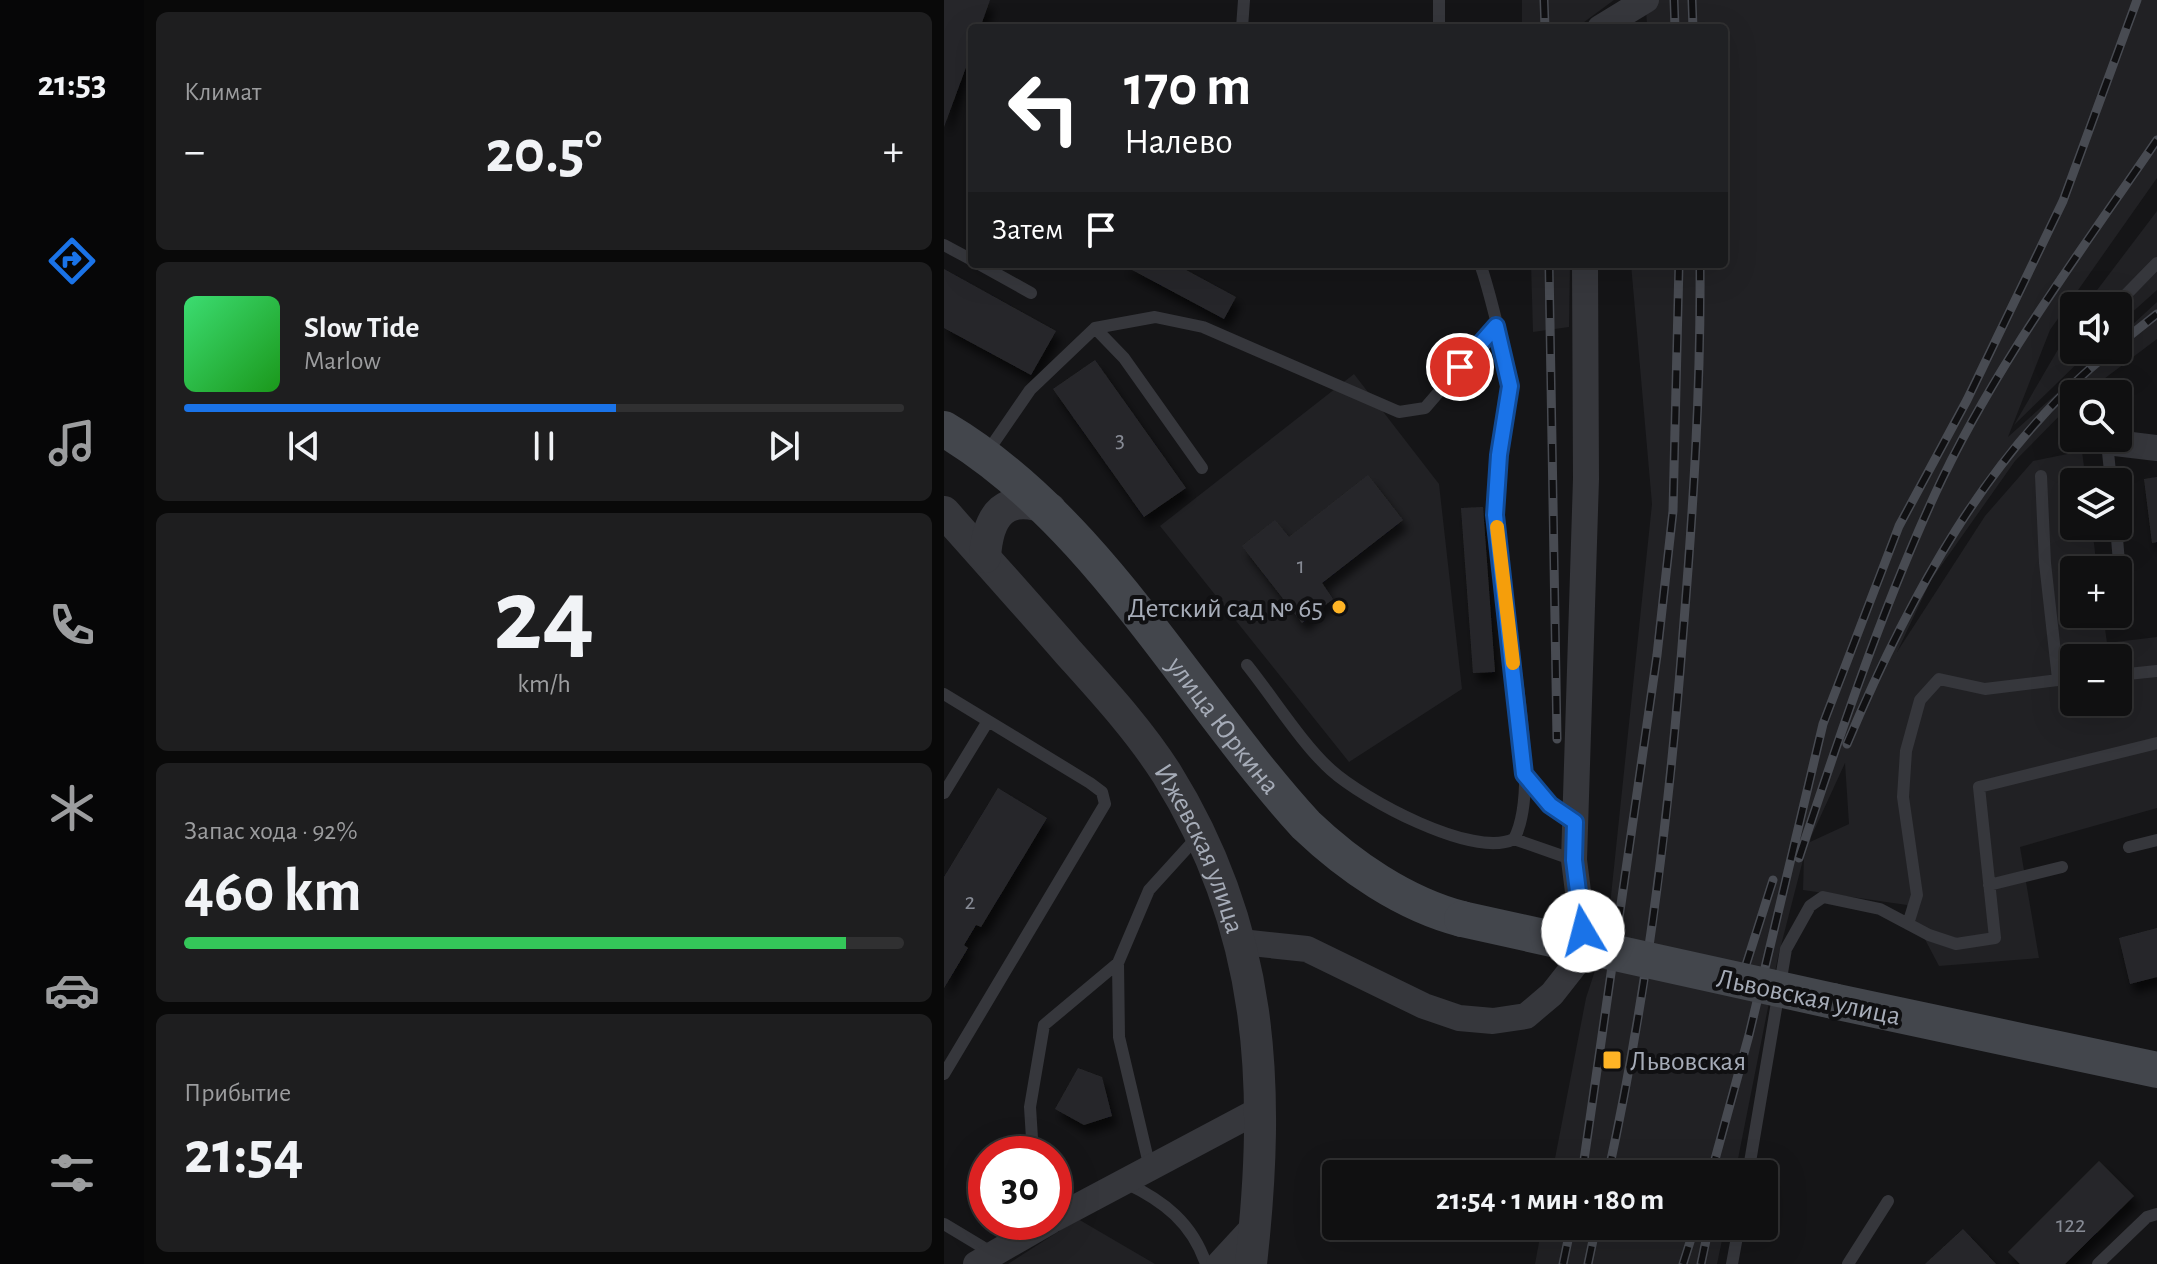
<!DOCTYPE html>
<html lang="ru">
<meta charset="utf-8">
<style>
body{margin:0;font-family:"Alegreya Sans",sans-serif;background:#1e1e1f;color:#f1f3f6;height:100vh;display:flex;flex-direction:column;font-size:30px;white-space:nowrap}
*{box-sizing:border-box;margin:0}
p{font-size:26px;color:#9c9d9f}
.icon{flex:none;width:44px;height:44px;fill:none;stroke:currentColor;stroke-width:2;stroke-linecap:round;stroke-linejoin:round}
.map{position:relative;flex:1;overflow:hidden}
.details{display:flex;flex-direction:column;gap:12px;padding:12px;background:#090909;width:800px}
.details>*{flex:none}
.banner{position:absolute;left:24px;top:24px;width:760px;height:244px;border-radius:8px;box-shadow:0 8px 32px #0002,0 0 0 2px #303031;background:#202124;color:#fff;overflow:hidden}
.fabs{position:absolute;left:1116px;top:292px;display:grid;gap:16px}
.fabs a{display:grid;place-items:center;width:72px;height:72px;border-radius:8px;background:#101011;box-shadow:0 8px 32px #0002,0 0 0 2px #303031;font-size:40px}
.speed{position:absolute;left:24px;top:1136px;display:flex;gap:16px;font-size:40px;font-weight:700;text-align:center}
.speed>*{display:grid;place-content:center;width:104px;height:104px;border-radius:50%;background:#101011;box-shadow:0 8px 32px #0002,0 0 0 2px #303031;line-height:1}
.speed .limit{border:12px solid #d22;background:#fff;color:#111}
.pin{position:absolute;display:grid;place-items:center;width:68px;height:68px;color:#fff;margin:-34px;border:4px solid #fff;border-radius:50%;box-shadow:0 2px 8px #0007}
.me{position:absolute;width:88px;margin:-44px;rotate:352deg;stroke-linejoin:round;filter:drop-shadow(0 0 6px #0008)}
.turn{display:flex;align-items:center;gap:28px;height:168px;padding:0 24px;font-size:36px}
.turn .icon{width:104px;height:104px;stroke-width:2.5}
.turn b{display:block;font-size:56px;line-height:68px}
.then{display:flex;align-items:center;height:76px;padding:0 24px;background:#0003;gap:16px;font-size:30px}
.big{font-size:60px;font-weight:700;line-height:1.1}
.details .widget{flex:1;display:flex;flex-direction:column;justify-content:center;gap:12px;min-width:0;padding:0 28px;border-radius:12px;background:#1e1e1f}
.details .dial{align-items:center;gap:0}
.dial b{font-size:104px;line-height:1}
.song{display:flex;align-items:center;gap:24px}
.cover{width:96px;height:96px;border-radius:12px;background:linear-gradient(135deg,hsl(140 70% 55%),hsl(120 70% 35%))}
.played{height:8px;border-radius:4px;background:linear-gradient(90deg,#1a73e8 60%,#303031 60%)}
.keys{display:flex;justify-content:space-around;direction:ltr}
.heat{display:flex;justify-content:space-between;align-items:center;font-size:44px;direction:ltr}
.charge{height:12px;border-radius:6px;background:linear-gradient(90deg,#34c759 92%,#303031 0)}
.trip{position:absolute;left:378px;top:1160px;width:456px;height:80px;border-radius:8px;background:#101011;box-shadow:0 8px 32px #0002,0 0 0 2px #303031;font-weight:700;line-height:80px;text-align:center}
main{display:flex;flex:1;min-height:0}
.menu{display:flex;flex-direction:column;width:144px;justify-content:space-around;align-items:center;background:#060607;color:#9c9d9f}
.menu .icon{width:56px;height:56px}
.menu .active{color:#1a73e8}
.menu b{font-size:36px;color:#f1f3f6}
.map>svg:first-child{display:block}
</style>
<main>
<nav class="menu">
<b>21:53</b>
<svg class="icon active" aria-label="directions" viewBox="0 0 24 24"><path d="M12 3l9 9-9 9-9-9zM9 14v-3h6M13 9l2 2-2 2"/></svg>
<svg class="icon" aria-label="music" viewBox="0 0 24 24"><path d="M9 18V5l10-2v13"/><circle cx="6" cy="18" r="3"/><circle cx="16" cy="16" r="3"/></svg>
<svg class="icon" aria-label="phone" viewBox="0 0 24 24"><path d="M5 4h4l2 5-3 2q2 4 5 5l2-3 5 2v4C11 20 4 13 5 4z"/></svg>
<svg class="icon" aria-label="climate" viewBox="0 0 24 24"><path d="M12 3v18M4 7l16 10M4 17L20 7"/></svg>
<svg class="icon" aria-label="car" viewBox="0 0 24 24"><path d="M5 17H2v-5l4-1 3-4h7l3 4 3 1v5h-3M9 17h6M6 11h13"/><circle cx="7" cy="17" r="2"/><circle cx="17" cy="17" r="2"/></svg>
<svg class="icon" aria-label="filters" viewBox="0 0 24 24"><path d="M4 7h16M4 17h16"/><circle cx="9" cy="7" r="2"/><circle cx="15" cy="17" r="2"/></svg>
</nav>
<section class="details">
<div class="widget"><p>Климат</p>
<div class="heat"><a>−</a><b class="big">20.5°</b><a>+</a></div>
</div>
<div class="widget">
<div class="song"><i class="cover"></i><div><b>Slow Tide</b><p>Marlow</p></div></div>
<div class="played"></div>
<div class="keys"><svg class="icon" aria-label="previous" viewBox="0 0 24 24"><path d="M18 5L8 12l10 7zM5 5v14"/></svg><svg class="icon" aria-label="pause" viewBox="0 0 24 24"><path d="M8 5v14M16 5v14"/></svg><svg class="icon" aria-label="next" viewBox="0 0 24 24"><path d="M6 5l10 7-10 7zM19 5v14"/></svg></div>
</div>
<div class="widget dial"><b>24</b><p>km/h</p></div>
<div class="widget"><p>Запас хода · 92%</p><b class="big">460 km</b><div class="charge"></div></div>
<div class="widget"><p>Прибытие</p><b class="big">21:54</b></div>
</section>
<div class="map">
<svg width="1213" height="1264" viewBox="0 0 1213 1264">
<defs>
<filter id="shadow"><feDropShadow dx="5" dy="9" stdDeviation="4" flood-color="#0009"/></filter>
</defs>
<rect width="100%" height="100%" fill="#151517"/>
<path fill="#212124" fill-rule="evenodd" d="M578 0H670L632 28H578Z
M701 0H1213V178L1106 330 1064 437 1161 350H1174V338L1213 302V339L1140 394H1130V401L1071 461 987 580 953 652 1041 516 1089 461 1138 451 1142 482H1130V526H1148L1153 570H1130V614H1159L1163 643 1213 637V808L1076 847 1095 958 995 966 963 905 859 890 860 856 834 957 791 1174H608L642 998 663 934 708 504 687 264H780V28H697L703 23ZM1130 658H1174V702H1130ZM901 763 905 824 866 842 867 837Z
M1213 211V290L1174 325V306H1141Z
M587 264H626L625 327 589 332Z
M1130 322V350H1147L1070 425Z
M410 374 495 484 518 689 405 762 216 526Z
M134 1219 211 1264H64Z
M598 1226H781L773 1264H591Z"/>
<path fill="#28282b" filter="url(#shadow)" d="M0 0H46L36 28H28V51L0 127Z
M177 264H231L292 297 280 319Z
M0 269 112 331 87 375 0 328Z
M151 360 242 488 200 517 109 389Z
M424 475 459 520 378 583 389 599 358 623 298 546 331 520 345 537Z
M1213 477V542L1208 543 1200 479Z
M539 507 551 672 529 673 517 508Z
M54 788 103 818 37 927 32 925 20 945 24 948 0 988V877Z
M1213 928V977L1186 984 1175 938Z
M134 1068 158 1077 168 1116 140 1125 111 1109Z
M1155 1161 1190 1196 1121 1264H1076L1064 1252Z
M1019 1229 1052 1264H981Z"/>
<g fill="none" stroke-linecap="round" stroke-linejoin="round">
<path stroke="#36373c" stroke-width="12" d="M298 28 300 0
M495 28V0
M0 245 28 260
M35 264 87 293
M1171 306 1213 263
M151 328 211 317 259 327 455 412 481 408 552 326
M1163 442 1167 482
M42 454 86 390 151 328 180 358 258 468
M1097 476 1101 563 1114 679
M1172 526 1176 575
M303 665C328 696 358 744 387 770 419 799 529 859 570 839 603 777 553 592 551 515 551 472 564 430 566 388 566 371 543 282 536 264
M1174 675 1213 671
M0 694 146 783 158 792 161 804 0 1074
M580 774 606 805 631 822
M0 793 44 721
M570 839 630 860
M1185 847 1213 840
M1045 885 1118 867
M964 924 973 895 959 797 962 751 976 700 995 679 1041 689 1130 678
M174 963 175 1037 206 1168
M89 1154 86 1107 100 1025 174 963 205 890 255 835
M804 1174 842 949 866 906 879 897 936 909 985 935 1012 944 1051 938 1035 787 1213 743
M182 1183C220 1201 248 1223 262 1264
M0 1224 50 1254
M788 1264 795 1226
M904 1264 944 1201
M1154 1264 1203 1217 1213 1214"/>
<path stroke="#36373c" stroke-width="26" d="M656 28 702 0
M1163 442 1213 448
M297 942 363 949 480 1006 515 1018 549 1021 582 1016 608 994 630 966 639 931 630 860 642 479 641 264
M110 1219 317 1109
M32 1264 105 1222
M275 1264 311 1225"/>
<g stroke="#36373c" stroke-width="32">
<path id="s1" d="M0 512C41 558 83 605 124 652 159 691 195 730 223 774 320 930 327 1086 307 1264"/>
<path d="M41 557C44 514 61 492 106 509"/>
</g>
<g stroke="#43464c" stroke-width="36">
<path id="s2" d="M0 429C152 519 244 696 362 825 405 866 460 904 518 919"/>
<path d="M889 1001 1213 1070"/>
</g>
<g stroke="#484b52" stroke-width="9">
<path id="rail" d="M600 0 601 28
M730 0 731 28
M748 0 749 28
M605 264 613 739
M1174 345 1213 314
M903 744C964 599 1044 450 1168 350
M855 858C896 734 937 612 991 494 1049 368 1135 254 1213 140
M801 968 829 880
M638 1174 713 655 729 511 735 264
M664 1174C703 996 725 816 739 634 749 511 757 388 756 264
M767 1174 805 1035 879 724 955 526 1023 400 1119 201 1193 0
M619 1264 627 1226
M644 1264 652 1226
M739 1264 751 1226
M757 1264 765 1226"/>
</g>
<use href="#rail" stroke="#101012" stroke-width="6" stroke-dasharray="18" stroke-linecap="butt"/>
<path stroke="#43464c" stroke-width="36" d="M518 919 889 1001"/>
</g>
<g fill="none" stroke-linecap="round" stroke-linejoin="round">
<g stroke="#114b97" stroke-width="20">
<path id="route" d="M516 367 552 326 566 386 555 455 551 515 580 774 606 805 631 822 630 860 639 931"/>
</g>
<use href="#route" stroke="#1a73e8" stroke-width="14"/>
<path stroke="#f59e0b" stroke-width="14" d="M553 527 569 663"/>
</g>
<g fill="#ffb425" stroke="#101012" stroke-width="3">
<circle cx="395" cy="607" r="8"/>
<rect x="658" y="1050" width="20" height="20" rx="4"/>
</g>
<g text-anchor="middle" stroke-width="8" stroke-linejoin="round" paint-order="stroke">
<g font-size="24" fill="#868a94">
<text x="176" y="447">3</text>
<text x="357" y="573">1</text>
<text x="26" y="909">2</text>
<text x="1127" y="1232">122</text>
</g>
<g font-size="28" fill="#a6acb8" stroke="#101012" text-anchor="end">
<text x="379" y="617">Детский сад № 65</text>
<text x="686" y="1070" text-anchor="start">Львовская</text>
</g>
<g font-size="28" fill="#a6acb8" stroke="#101012">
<text dy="10" stroke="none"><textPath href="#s2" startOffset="410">улица Юркина</textPath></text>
<text dy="10" stroke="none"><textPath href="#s1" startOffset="426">Ижевская улица</textPath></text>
<text transform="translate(865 996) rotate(12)" y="10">Львовская улица</text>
</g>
</g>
</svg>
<div class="fabs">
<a><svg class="icon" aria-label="sound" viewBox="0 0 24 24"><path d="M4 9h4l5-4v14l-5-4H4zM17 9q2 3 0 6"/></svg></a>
<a><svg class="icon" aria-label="search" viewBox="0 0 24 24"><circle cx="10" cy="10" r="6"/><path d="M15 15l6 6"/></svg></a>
<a><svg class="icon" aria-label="layers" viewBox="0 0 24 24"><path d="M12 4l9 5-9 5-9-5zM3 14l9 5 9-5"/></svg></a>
<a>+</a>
<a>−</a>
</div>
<div class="speed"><div class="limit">30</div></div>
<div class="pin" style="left:516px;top:367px;background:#d93025"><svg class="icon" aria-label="arrive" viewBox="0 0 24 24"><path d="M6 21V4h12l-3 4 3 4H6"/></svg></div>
<svg class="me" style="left:639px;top:931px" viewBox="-20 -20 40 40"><circle r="19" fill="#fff"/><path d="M0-13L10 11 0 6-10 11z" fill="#1a73e8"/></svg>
<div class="trip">21:54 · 1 мин · 180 m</div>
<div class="banner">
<div class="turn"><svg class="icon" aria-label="left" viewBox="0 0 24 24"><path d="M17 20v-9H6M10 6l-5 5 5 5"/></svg><div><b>170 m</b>Налево</div></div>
<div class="then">Затем<svg class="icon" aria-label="arrive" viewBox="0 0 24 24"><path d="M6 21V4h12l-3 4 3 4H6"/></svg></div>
</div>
</div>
</main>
